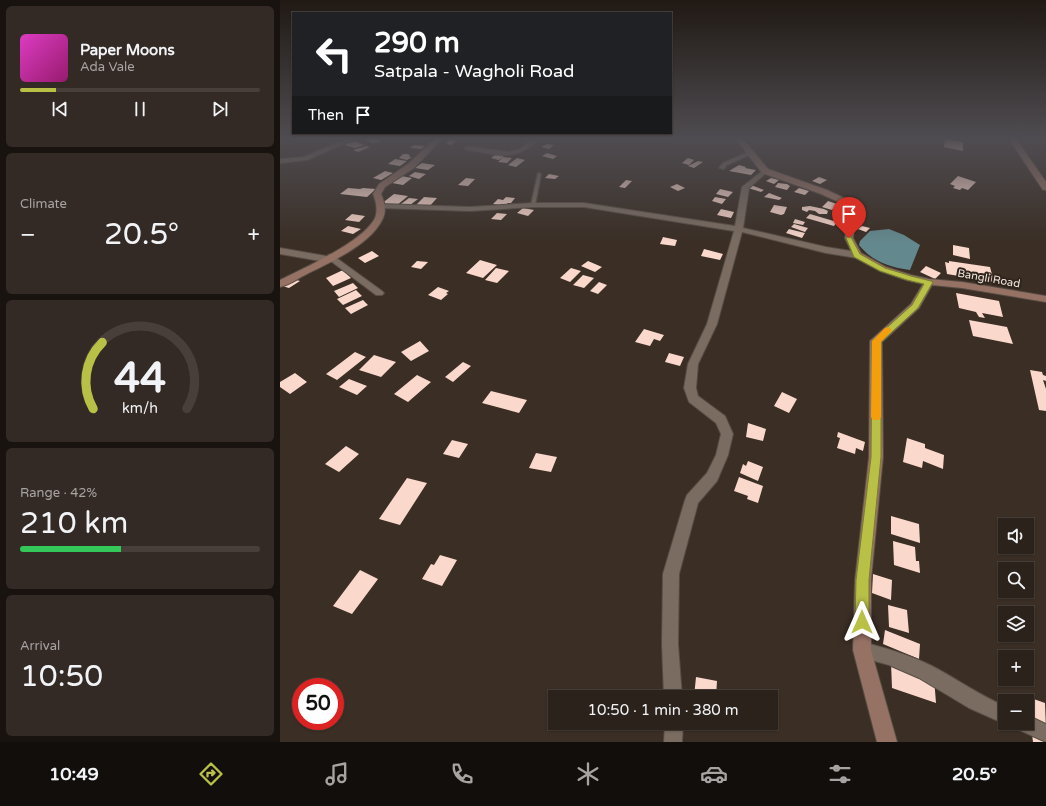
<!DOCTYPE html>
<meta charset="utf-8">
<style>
body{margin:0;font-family:"Varela Round",sans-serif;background:#342a25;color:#f1f3f6;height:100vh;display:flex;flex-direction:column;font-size:15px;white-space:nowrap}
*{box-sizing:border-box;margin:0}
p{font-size:13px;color:#a6a4a3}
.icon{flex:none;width:22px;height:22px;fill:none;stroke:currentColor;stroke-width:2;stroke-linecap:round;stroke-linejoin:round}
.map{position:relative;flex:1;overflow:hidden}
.drawer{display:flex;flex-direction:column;gap:6px;padding:6px;background:#18130f;width:280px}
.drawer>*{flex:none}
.guide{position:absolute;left:12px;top:12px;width:380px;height:122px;border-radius:0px;box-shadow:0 1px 3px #0004,0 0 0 1px #483f3b;background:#202124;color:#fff;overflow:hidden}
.tools{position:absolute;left:718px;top:518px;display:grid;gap:8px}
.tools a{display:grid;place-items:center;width:36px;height:36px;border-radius:0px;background:#2c221c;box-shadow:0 1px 3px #0004,0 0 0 1px #483f3b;font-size:20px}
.speed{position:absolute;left:12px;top:678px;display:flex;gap:8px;font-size:20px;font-weight:700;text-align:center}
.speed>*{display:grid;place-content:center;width:52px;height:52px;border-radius:50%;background:#2c221c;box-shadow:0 1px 3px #0004,0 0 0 1px #483f3b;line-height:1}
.speed .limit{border:6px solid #d22;background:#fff;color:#111}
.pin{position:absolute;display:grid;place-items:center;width:34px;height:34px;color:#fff;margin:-41px -17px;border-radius:50% 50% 50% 0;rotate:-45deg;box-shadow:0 0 4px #0007}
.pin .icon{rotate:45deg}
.me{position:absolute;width:44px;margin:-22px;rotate:0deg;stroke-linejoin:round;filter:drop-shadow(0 0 3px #0008)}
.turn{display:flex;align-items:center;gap:14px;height:84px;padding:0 16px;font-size:18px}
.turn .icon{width:52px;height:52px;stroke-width:2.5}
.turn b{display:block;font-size:28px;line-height:34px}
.then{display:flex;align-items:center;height:38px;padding:0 16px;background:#0003;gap:8px;font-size:15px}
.big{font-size:30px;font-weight:600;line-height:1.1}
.drawer .card{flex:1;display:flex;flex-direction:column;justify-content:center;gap:6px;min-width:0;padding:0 14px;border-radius:6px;background:#342a25}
.drawer .dial{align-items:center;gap:0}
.dial svg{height:104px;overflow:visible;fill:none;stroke:#483f3b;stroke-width:7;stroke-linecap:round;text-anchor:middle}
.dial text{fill:#f1f3f6;stroke:none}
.song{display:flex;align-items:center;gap:12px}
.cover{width:48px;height:48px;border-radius:6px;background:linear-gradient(135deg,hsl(310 70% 55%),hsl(320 70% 35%))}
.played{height:4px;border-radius:2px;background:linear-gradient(90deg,#b9c046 15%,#483f3b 15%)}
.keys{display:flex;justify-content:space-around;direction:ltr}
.heat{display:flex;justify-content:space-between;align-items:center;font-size:22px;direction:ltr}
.charge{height:6px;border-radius:3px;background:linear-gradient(90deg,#34c759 42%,#483f3b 0)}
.trip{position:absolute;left:268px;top:690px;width:230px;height:40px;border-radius:0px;background:#2c221c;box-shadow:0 1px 3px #0004,0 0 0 1px #483f3b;font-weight:600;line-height:40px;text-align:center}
.tab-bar{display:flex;height:64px;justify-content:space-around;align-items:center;background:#120e0b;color:#a6a4a3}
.tab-bar .icon{width:28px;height:28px}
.tab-bar .on{color:#b9c046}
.tab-bar b{font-size:18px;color:#f1f3f6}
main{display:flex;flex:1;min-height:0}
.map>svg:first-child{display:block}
</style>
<main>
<section class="drawer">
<div class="card">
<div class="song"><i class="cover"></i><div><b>Paper Moons</b><p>Ada Vale</p></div></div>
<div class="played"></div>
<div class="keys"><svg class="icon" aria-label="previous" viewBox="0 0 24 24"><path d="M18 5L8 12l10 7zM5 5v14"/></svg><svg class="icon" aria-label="pause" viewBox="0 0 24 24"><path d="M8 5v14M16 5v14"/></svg><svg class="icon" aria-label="next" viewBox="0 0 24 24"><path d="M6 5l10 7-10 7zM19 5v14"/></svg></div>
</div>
<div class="card"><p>Climate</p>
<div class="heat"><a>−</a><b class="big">20.5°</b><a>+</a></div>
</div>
<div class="card dial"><svg viewBox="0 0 100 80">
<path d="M14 69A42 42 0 1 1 86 69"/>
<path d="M14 69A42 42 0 0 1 21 18" stroke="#b9c046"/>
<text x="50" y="56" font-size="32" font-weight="700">44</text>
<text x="50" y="72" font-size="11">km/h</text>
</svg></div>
<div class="card"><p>Range · 42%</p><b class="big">210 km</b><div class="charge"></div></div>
<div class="card"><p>Arrival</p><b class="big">10:50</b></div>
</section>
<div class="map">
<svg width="766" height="742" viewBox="0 0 766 742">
<rect width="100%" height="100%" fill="#3a2e25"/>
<path fill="#63888d" d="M609 229 624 235 640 245 630 270C609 267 593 262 579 245L580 241 590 231Z"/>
<path fill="#fbd8cc" d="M87 139H102V140L98 141 100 142 92 143 85 140Z
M170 139H178L172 145 166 144 168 143 166 142Z
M665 139 683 142V151L664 147Z
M75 141 84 145 75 148 64 145Z
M267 144 274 145 269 149 261 147Z
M134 145 145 146 141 149 130 148Z
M86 146 90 147 78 152 73 150Z
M267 153 277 156 273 159 262 156Z
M123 154H128L130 155 129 157H132L127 160 119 158Z
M216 154 225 155 219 160 211 158Z
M223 157 232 158 227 163 218 162Z
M237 158 245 160 236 167 228 165Z
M408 158 414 160 409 165 402 163Z
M115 159 127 161 120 166 108 164Z
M418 161 423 162 414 168 408 166Z
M142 163 155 165 148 170 135 168Z
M459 165 466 167 465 168 476 170 471 175 449 171Z
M105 171 113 173 101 180 93 178Z
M135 172 146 174 139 179 129 176Z
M269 174 279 176 275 179 265 178Z
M121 176 132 178 123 185 112 183Z
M678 176 696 182 688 190 682 188 680 190 673 188 675 186 670 184Z
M539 177 547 180 540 184 532 181Z
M186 178 195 179 188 186 178 185Z
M491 178 499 180 494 184 486 181Z
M346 180 352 181 345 188 339 187Z
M498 183 507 184 510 186 507 190 495 187Z
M397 184 405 188 398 191 390 187Z
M471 185 484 190 481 192 468 188Z
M68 188 80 189 83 188 96 189 87 197 60 194Z
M519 188 529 191 525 195 514 192Z
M440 189 453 192 448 197 436 194Z
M489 193 502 198 499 200 484 197Z
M114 194 128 196 116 206 101 204Z
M144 197 157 198 148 208 134 207Z
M226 197 235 198 231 203H228L225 206 213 204 218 199 223 200Z
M435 197 446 199 442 204 432 201Z
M129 198 138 199 130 205 121 204Z
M548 201 557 204 552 210 542 207Z
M494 205 507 207 504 214 501 215 490 212Z
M530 206 544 209 548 211 547 214H539L535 211 529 210 527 212 522 210V207Z
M243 208 254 210 248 216 237 213Z
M441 209 454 212 451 218 437 215Z
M217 213 227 214 221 220 211 219Z
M72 214 85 216 79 222 65 220Z
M530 214 557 222 554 226 526 218Z
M515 219 525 222 523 225 513 223Z
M514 224 528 228 525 232 511 227Z
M68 226 81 229 73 234 61 231Z
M582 226 590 228 586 232 578 229Z
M509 229 525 233 522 238 506 233Z
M383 237 397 240 395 246 380 244Z
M673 245 689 248 690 259 673 255Z
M424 249 443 254 440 260 421 256Z
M92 251 99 256 85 263 78 258Z
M200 260 217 265 203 278 186 273Z
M137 261 148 262 141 269 131 267Z
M308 261 322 267 315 272 301 266Z
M669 261 710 267 714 282 667 274 665 262 669 263Z
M646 266 661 273 655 279 640 272Z
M216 268 229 271 217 283 205 280Z
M291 268 301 271 290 282 280 278Z
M63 270 71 278 53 286 46 278Z
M303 275 314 278 304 288 293 285Z
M13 279 20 281 9 288 2 286Z
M319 282 327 285 318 294 310 291Z
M73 283 78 288 59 297 54 291Z
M158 287 169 291 166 293 168 294 161 300 148 295Z
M76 290 82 296 63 305 57 299Z
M676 293 719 301 723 317 702 313 705 318 699 317 696 312 679 308Z
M83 300 88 305 71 314 65 308Z
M689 320 727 327 733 344 693 336Z
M364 329 384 335 380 341 374 339 370 346 355 342Z
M140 341 149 351 131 361 121 352Z
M75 352 86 357 57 380 46 374Z
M389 353 404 357 400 366 385 362Z
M94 355 116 362 101 377 79 370Z
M183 362 191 366 173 382 165 377Z
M750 370 762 372 763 375 766 376V381L763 380 766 389V411L759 410Z
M15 373 27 382 10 394 0 387V382Z
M137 375 151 382 128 402 114 394Z
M69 379 87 386 77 395 59 387Z
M211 391 247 400 239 413 202 403Z
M502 392 517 399 509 413 494 406Z
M468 423 486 429 483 441 466 437Z
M558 432 585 442 583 451 576 448 575 454 557 448 560 438 557 437Z
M627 438 645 444V448L664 455 663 469 643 461 642 468 623 462Z
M172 440 188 444 179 458 163 454Z
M66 446 79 454 59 472 45 464Z
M256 453 277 457 271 472 249 468Z
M468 461 483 467 478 481 460 473 463 464 466 466Z
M459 477 483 486 478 503 467 499 468 496 454 491Z
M127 478 147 483 120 525 99 519Z
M611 516 639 524 640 543 611 534Z
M613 541 635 547 636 561H639L640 573 614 565Z
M160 555 177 560 162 586 142 579 151 564 154 565Z
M80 570 98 579 72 614 53 606Z
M593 574 612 580 611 600 592 593Z
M608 605 627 610 629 633 609 627Z
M605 630 640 644 639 659 603 644Z
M611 663 654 678 656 703 612 688Z
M416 677 437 681 436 697H414Z
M748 697 765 703 766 729 752 724Z
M752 734 766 740V742H753Z"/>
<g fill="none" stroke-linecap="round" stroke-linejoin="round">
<g stroke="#574d44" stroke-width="2.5">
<path id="service" d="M258 173 261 174 255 205 253 206 251 205Z"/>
</g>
<g stroke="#574d44" stroke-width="2">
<path id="minor" d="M66 139H75L27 160 0 163V159L24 157Z
M252 139H259C235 163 217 154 187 150L184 148 187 146 228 152 240 149Z
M470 151 472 152V154L447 165 444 169 439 168 443 163Z
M485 169 488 171 487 172 469 188 463 228 546 247 577 252 581 255 577 258 546 253 462 232 437 324 418 364 416 388 418 396 445 416 453 434 448 455 437 481 418 503 399 574 398 644 402 697H384L382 644 383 574 405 500 407 495 427 473 436 455 441 434 436 423 409 402 404 388 408 364 427 324 454 231 304 207H253L190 211 101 208 97 206 101 204 190 207 253 203H304L455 226 462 187Z
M51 254 102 291 104 293 102 295H96L48 259 47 257 48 255Z
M582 642C606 648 630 655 652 666 677 679 699 695 725 706V723H728L725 724 689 708 639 678 609 665 576 656 574 650 576 644Z
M747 715 766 724V742L737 729 734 723H747Z
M385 723H403L402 742H384Z"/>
</g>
<g stroke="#574d44" stroke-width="2">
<path id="tertiary" d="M0 248 46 256 51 259 46 262 0 254Z"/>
</g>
<g stroke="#574d44" stroke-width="2">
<path id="secondary" d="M155 139H162L134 168 105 187 101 194C104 201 107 210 103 218 92 244 49 263 25 275 17 279 9 285 0 287V280C24 268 83 242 95 218 98 210 96 201 93 194L99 184 128 164Z
M456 139H463L488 169 547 190 579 205 583 216 575 225 573 238 581 253 606 267 631 275 649 279 682 282 766 296V302L682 288 652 285 639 308 602 342 603 457 591 580V650L617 742H597L573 650 575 580 589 457 590 341 631 304 643 284 626 280 600 271 574 257 565 238 567 225 575 216 572 208 541 194 482 173Z
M729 139H736L766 182V190H763Z"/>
</g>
<use href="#service" fill="#7a6c61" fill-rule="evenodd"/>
<use href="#minor" fill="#7a6c61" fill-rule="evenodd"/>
<use href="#tertiary" fill="#7a6c61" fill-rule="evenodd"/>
<use href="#secondary" fill="#967264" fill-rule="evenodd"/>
</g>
<linearGradient id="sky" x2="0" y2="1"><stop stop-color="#201914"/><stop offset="0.57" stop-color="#4f4c51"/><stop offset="1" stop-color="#4f4c51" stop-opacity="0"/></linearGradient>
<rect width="766" height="243" fill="url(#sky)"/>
<path fill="#b9c046" stroke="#787d2e" d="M567 237H571L580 254 605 268 631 276 651 281 653 282 638 308 601 342V457L589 580V622L587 627 582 629 577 627 575 622 576 580 591 457 592 341 632 305 644 284 627 280 600 271 574 257 566 238Z"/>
<path fill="#f59e0b" d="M608 327 612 330 601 342V417L599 420H593L591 417 592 341 605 328Z"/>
<g text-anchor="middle" stroke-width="4" stroke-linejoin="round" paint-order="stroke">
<g font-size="11" fill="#f0e8e2" stroke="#30241b">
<text transform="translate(709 278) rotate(10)" y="4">Bangli Road</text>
</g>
</g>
</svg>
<div class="tools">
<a><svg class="icon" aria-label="sound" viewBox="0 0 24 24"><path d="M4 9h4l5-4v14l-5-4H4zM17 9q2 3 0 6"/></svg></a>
<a><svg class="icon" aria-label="search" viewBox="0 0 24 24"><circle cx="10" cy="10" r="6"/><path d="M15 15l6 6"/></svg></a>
<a><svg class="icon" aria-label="layers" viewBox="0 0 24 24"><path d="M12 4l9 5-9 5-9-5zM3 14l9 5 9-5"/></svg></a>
<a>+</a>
<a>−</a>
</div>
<div class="speed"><div class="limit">50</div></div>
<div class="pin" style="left:569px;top:238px;background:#d93025"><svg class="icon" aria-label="arrive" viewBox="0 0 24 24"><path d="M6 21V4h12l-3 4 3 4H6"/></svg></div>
<svg class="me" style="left:582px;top:622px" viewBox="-20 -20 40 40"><path d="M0-17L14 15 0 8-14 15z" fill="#b9c046" stroke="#fff" stroke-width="4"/></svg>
<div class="trip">10:50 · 1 min · 380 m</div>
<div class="guide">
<div class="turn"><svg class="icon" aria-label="left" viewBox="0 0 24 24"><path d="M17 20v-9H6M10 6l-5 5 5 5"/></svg><div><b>290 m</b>Satpala - Wagholi Road</div></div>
<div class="then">Then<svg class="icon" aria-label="arrive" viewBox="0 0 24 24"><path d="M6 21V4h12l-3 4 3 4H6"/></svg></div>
</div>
</div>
</main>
<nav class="tab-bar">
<b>10:49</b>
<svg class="icon on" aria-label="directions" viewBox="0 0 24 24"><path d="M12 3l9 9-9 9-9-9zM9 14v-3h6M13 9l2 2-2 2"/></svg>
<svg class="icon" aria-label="music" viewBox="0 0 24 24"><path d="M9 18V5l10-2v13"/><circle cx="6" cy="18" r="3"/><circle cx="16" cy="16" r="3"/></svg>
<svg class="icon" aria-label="phone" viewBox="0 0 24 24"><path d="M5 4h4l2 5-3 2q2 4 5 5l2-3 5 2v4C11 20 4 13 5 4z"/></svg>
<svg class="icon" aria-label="climate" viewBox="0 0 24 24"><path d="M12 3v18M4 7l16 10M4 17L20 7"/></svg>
<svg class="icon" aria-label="car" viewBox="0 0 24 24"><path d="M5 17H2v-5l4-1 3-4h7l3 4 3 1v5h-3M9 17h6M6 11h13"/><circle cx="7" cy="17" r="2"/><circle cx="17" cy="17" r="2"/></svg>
<svg class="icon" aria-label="filters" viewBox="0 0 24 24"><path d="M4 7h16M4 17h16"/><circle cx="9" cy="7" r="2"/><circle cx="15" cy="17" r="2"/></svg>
<b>20.5°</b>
</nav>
